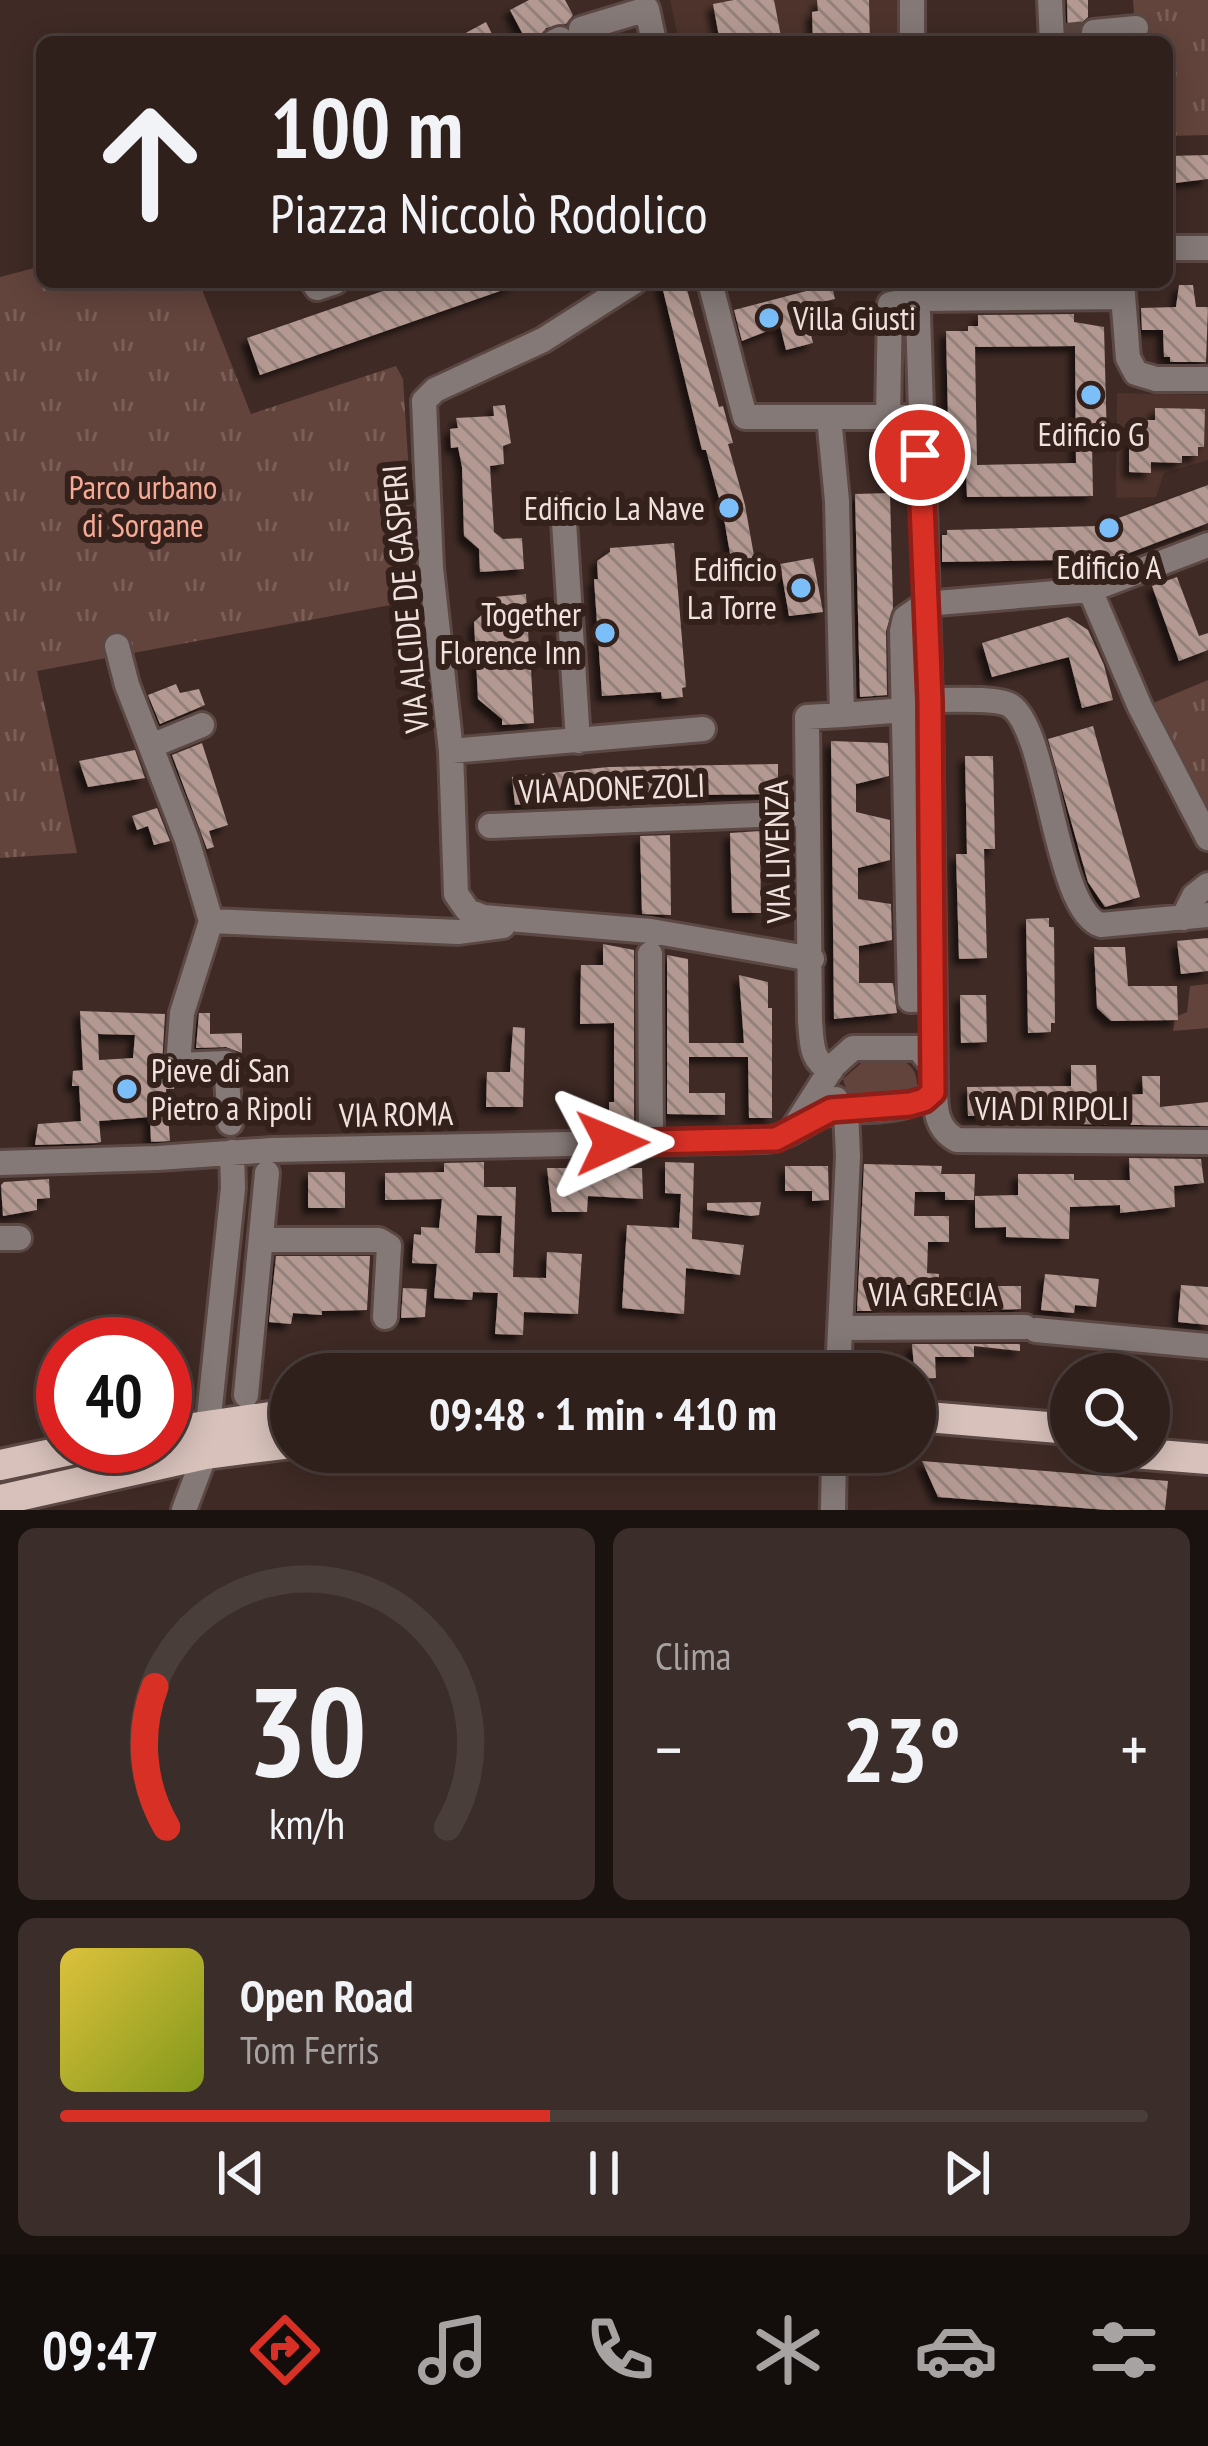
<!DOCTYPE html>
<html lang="it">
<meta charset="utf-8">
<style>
body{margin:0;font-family:"PT Sans Narrow",sans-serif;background:#3b2d29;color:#f1f3f6;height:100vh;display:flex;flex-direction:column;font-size:45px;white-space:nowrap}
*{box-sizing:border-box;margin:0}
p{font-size:39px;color:#a7a3a3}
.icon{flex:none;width:66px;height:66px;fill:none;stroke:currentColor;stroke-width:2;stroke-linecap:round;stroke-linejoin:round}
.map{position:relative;height:1510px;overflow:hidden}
.details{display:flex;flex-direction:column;gap:18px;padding:18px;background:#1a120f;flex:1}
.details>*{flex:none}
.hud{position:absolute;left:36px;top:36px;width:1137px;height:252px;border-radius:18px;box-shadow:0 6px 30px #0003,0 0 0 3px #4a3e3b;background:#2f201c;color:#f1f3f6;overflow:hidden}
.fabs{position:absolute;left:1050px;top:1353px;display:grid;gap:24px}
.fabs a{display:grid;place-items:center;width:120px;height:120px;border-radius:50%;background:#2f201c;box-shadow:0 6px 30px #0003,0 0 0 3px #4a3e3b;font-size:60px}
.speed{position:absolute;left:36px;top:1317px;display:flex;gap:24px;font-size:60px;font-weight:700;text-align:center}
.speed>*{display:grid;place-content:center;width:156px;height:156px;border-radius:50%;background:#2f201c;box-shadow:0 6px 30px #0003,0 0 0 3px #4a3e3b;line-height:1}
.speed .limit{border:18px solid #d22;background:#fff;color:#111}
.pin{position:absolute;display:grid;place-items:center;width:102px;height:102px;color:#fff;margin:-51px;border:6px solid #fff;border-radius:50%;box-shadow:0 3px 12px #0007}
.me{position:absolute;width:132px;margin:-66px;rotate:89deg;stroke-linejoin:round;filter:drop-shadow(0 0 9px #0008)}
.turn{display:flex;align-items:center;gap:42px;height:252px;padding:0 36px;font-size:54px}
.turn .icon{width:156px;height:156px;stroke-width:2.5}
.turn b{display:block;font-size:84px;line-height:102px}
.big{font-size:90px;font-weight:700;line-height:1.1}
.details .card{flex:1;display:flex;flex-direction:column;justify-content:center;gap:18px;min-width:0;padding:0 42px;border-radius:18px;background:#3b2d29}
.details .dial{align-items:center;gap:0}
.dial svg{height:312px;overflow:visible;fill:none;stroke:#4a3e3b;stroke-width:7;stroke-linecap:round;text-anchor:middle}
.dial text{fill:#f1f3f6;stroke:none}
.song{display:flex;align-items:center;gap:36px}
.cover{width:144px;height:144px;border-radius:18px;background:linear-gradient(135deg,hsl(50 70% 55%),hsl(70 70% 35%))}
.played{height:12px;border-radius:6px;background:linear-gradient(90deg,#d93025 45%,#4a3e3b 45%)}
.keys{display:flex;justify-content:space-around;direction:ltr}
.heat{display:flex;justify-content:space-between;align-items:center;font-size:66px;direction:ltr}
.details .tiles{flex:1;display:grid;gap:18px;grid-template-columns:1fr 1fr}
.card:last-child{grid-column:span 2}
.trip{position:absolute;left:270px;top:1353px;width:666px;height:120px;border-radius:60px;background:#2f201c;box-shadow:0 6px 30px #0003,0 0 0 3px #4a3e3b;font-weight:700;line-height:120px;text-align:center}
.menu{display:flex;height:192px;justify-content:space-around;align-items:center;background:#130d0b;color:#a7a3a3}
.menu .icon{width:84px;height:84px}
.menu .current{color:#d93025}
.menu b{font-size:54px;color:#f1f3f6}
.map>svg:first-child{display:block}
</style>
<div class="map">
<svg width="1208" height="1510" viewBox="0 0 1208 1510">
<defs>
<pattern id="park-tufts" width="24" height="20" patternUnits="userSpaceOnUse" patternTransform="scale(3)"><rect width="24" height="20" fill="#62443c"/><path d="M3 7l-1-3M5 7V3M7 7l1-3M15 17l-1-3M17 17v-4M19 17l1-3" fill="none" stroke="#795f58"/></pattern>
<pattern id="building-back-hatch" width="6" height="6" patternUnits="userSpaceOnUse" patternTransform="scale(3)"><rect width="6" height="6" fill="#b39992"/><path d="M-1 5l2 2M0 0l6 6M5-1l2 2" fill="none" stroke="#93807a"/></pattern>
<filter id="shadow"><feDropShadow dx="-6" dy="6" stdDeviation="3" flood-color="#0009"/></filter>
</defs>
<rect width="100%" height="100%" fill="#3f2a25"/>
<path fill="#4d332b" d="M670 0H897L898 42H679Z
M1117 393 1208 395V460L1164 473 1156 497 1116 498Z"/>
<path fill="#62443c" d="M1208 984V1028L1173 1031 1175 1017 1187 1012 1190 986Z
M868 1057C891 1058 918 1056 917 1087L905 1095 848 1096 843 1079Z"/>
<path fill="url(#park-tufts)" d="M1133 0H1208V135L1167 136V42H1136Z
M42 266V282H199L251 414 396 366 403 379 417 600 37 671 77 853 0 858V277Z
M1208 680V821L1146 706Z"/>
<path fill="url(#building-back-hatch)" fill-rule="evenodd" filter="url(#shadow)" d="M529 0H565L573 15 566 24 546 28 538 42H527L510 10Z
M734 0H774L782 42H720L713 4Z
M817 0H869L870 42H813L812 12 818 11Z
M1067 0H1088V17L1080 24 1078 32 1081 42H1068Z
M486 22 496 42H449Z
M1208 155V179L1167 184V156Z
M409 282 520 284 260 375 247 338Z
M661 282H685L719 407 723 406 733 443 728 444 745 505 756 567 733 571 723 513 706 450H702Z
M812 282H831L835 299 804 306 813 343 786 350 780 326 742 341 734 310 814 289Z
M1179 285H1193L1196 307H1208L1206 362H1170V357H1164L1163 330H1142L1141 308 1176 307Z
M1074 314V322L1104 327 1107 443 1092 444 1093 496 967 497 966 472H960V465L949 464 946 331H968V326H978V315ZM1075 346 1076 463 977 465 975 347Z
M505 405 511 443 503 446 504 464 490 466 494 532 503 539 522 538 524 569 480 572 479 549 464 536 462 467 458 447 451 448 450 429 458 428 456 418 494 416 493 406Z
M1155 408 1205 409 1204 447H1198V456H1182V463L1151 462V473L1129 472V437L1134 438 1135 420H1155Z
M1208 485V523L1103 563 1079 560 1077 555 1064 560 942 562V535H947V530L1097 526Z
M890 493 893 608 886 631 887 695 860 697 855 494Z
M674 543 686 687 682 688 683 697 662 699 661 692 602 696 594 579H598L597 561 610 552V548Z
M813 558 823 612 789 616 780 564Z
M1177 577 1199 636 1208 633V650L1179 661 1152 586Z
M526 594 529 647 536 650 537 665 531 669 534 723 502 725V719L478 699 474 622 495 603V597Z
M1068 617 1088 630 1104 665 1113 700 1082 708 1069 657 992 677 982 643Z
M176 684 180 693 199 689 205 705 160 724 148 695Z
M1093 726 1140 897 1105 907 1088 882 1048 739Z
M831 741 888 743 889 776 856 784V812L890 820V860L858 868V899L891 904 892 940 859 946V983H893L897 1013 834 1019Z
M202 743 228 825 209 831 214 847 207 849 172 755Z
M135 750 145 778 88 787 79 761Z
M965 756H993L995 849H984L987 958 959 959 956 854H967Z
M778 764V794L609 796 515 805 512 777 608 767Z
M157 808 170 841 154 845 148 826 137 830 132 816Z
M760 831 761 913H732L730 833Z
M670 835 671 915 642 914 640 836Z
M1049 918V927H1054L1055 1023H1051V1032L1028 1033 1026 919Z
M1208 938V971L1181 974 1177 941Z
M603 944 634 950V1126L609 1127V1102H614V1023L580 1024 581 965H603Z
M1094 947H1125L1128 986H1177L1178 1020 1111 1021 1097 1008Z
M667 955 688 959 689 1043H744L739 975 768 982V1008H772V1118H749L748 1057H689V1093H725V1115L667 1114Z
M960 995H986L987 1042 961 1043Z
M80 1011 165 1014 162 1065 164 1074 174 1081V1089H166L170 1141 151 1142 150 1117 99 1121 101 1142 97 1143 35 1145 38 1124 81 1121 79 1086H72L73 1071 83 1070ZM98 1034 135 1035 133 1058 99 1060Z
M199 1013H210V1034L242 1033V1053L226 1047 196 1048Z
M513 1027 525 1028 523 1107H486L487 1072H510Z
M1071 1065H1096L1097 1096 1143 1094 1142 1076H1160V1107L1208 1102V1126L1074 1124V1115L968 1116 967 1087 1071 1086Z
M1129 1158 1201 1159 1204 1183 1174 1186 1175 1207 1120 1213V1205L1070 1207 1069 1239 1006 1237V1227L975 1228V1196L1018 1195V1174H1074V1180H1130Z
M484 1162V1187H516L513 1277 546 1278 547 1252 582 1254 578 1314 524 1312 523 1335 495 1334 498 1293 473 1292 472 1300 434 1298 437 1264 412 1263 414 1234 421 1235V1227L439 1228 442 1199 385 1200V1173L444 1172V1163ZM477 1215 502 1216 500 1253H475Z
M665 1162 694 1163 692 1239 744 1245 740 1275 686 1268 684 1314 622 1308 627 1225 679 1228 681 1194 665 1193Z
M864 1164 942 1166 941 1174H975L974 1200H945V1192H915L914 1216H949V1242H928L927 1273 939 1274 938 1286H1021V1309L963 1311 964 1307 910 1304 911 1285 881 1284 880 1311H857Z
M785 1166H828L829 1200 812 1201V1191H785Z
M547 1168H642L643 1199 588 1196 587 1212H552Z
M308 1172H345V1208H308Z
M49 1179 50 1198 37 1199V1210L3 1216 1 1185 4 1182Z
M761 1202 759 1215 751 1216 707 1210V1203Z
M276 1256H370L367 1310 322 1311V1315L293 1313 291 1324 269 1322Z
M1045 1274 1099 1279 1096 1307 1075 1305 1074 1313 1041 1310Z
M1181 1285 1208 1287V1325L1178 1322Z
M403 1288 427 1289 425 1317 401 1318Z
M912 1344H1020V1351L974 1346V1357H935L936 1378 915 1379Z
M922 1461 1168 1481 1165 1510H1108L938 1497Z"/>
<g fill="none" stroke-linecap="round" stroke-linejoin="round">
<path stroke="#5a4641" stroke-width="24" stroke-dasharray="24 12" stroke-linecap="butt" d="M1059 36 1094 32"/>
<g stroke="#5b4743" stroke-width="30">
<path id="minor" d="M912 0V42
M1050 0 1052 42
M581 29 647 9 654 42
M1094 32 1136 28
M554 42 560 39
M1167 248H1208
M313 282 317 288 335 282
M634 282 543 340 435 390 424 401 431 568 451 751 456 894 468 911 483 917 651 931 812 959
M710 282 745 417H905
M917 282 930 701 935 1087C935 1109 936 1129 957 1140L1208 1142
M1122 283 1128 358 1136 373 1156 379H1208
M888 416 890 304 918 299 1123 297
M829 417 837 501 842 715 807 717 810 1021C812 1042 810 1061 831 1070
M563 506 578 741
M1090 590 1140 707 1208 838
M117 646 127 685 187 840 211 921 182 1013 178 1065 226 1063 230 1123
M919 700C939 701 997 696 1011 706 1049 732 1055 911 1101 925L1208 915
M842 715 904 710
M151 746 202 725
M451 751 703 729
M490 826 808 813
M1183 918 1194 896 1208 885
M211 921 458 932 503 926
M650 954 651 1143
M934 999 910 1000 902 631 905 618 925 604 1090 590 1208 545
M836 1099 842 1108C867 1113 921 1110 935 1087
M793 1129 833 1066 853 1048H918L935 1068
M0 1163 158 1158 272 1150 767 1140C795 1136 814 1113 842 1108
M0 1238H19
M262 1240H379L389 1246 385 1317
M841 1328 1025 1327
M1036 1330 1208 1346
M838 1374 848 1156 846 1110
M246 1395 267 1173
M184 1510 205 1454 233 1188 232 1152
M833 1510 834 1452"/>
</g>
<g stroke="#5b4743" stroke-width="36">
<path id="major" d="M915 1416 1071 1429
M165 1432 291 1414
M1121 1452 1208 1459
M0 1465 89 1446
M0 1500 205 1454 291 1443"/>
</g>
<use href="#minor" stroke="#847976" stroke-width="24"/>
<use href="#major" stroke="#d8c1bb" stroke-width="30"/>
</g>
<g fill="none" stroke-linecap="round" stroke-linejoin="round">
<g stroke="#8d1f18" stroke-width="30">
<path id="route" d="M612 1143 776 1139 831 1110 910 1104 924 1100 933 1092 930 701 920 455"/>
</g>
<use href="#route" stroke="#d93025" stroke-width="21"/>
</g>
<g fill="#7bbef8" stroke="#34211b" stroke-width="4.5">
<circle cx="769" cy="318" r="12"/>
<circle cx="1091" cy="395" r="12"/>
<circle cx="729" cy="508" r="12"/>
<circle cx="1109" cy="528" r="12"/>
<circle cx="801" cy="588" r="12"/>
<circle cx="605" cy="633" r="12"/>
<circle cx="127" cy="1089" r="12"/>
</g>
<g text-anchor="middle" stroke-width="12" stroke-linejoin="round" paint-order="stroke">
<g font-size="33" fill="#f0e2de" stroke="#34211b" text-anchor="end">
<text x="793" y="330" text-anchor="start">Villa Giusti</text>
<text x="1091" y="446" text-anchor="middle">Edificio G</text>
<text x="705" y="520">Edificio La Nave</text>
<text x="1109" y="579" text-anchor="middle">Edificio A</text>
<text x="777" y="581">Edificio<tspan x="777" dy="38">La Torre</tspan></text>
<text x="581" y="626">Together<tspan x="581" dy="38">Florence Inn</tspan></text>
<text x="151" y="1082" text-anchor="start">Pieve di San<tspan x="151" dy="38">Pietro a Ripoli</tspan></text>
</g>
<g font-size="33" fill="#f7ab96" stroke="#34211b">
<text x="143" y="499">Parco urbano<tspan x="143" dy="38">di Sorgane</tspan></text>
</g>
<g font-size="33" fill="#f0e2de" stroke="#34211b">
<text transform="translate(405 599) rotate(-95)" y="12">VIA ALCIDE DE GASPERI</text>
<text transform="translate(612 788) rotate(-2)" y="12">VIA ADONE ZOLI</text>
<text transform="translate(777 852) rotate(-91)" y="12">VIA LIVENZA</text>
<text x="1052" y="1120">VIA DI RIPOLI</text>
<text transform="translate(396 1114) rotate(-1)" y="12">VIA ROMA</text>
<text x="933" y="1306">VIA GRECIA</text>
</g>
</g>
</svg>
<div class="fabs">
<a><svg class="icon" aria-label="search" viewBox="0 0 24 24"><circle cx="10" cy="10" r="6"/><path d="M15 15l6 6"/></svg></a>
</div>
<div class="speed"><div class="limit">40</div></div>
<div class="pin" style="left:920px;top:455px;background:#d93025"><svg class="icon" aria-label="arrive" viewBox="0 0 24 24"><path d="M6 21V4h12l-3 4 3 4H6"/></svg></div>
<svg class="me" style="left:612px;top:1143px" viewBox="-20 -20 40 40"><path d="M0-17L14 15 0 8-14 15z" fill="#d93025" stroke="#fff" stroke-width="4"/></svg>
<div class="trip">09:48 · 1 min · 410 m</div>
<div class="hud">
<div class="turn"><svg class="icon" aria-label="ahead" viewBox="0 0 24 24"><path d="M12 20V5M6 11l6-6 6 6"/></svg><div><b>100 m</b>Piazza Niccolò Rodolico</div></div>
</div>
</div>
<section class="details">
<div class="tiles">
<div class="card dial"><svg viewBox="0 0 100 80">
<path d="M14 69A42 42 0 1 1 86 69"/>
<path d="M14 69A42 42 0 0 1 11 33" stroke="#d93025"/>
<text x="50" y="56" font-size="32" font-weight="700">30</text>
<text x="50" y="72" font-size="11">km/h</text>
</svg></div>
<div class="card"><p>Clima</p>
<div class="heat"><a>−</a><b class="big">23°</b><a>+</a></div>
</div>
<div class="card">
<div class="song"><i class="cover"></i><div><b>Open Road</b><p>Tom Ferris</p></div></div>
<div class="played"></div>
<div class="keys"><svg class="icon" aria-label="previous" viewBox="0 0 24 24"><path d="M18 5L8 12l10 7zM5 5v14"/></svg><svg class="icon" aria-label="pause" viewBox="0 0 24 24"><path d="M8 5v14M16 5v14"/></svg><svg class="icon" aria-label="next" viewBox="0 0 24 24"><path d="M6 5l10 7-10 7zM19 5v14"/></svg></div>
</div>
</div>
</section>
<nav class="menu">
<b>09:47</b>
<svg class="icon current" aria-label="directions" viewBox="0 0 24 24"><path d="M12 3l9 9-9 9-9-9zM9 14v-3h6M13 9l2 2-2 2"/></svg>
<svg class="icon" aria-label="music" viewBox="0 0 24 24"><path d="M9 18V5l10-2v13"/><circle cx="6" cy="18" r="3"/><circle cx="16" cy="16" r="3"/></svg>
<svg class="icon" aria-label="phone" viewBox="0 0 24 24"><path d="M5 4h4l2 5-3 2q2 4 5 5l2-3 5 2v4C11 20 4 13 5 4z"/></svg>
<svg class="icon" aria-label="climate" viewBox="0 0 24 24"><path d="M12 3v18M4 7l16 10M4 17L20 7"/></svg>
<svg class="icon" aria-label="car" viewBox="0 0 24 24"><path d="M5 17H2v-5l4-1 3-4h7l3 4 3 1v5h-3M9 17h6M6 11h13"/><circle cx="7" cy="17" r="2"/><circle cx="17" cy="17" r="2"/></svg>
<svg class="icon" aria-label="filters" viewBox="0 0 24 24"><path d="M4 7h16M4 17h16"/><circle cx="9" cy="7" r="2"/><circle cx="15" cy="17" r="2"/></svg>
</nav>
